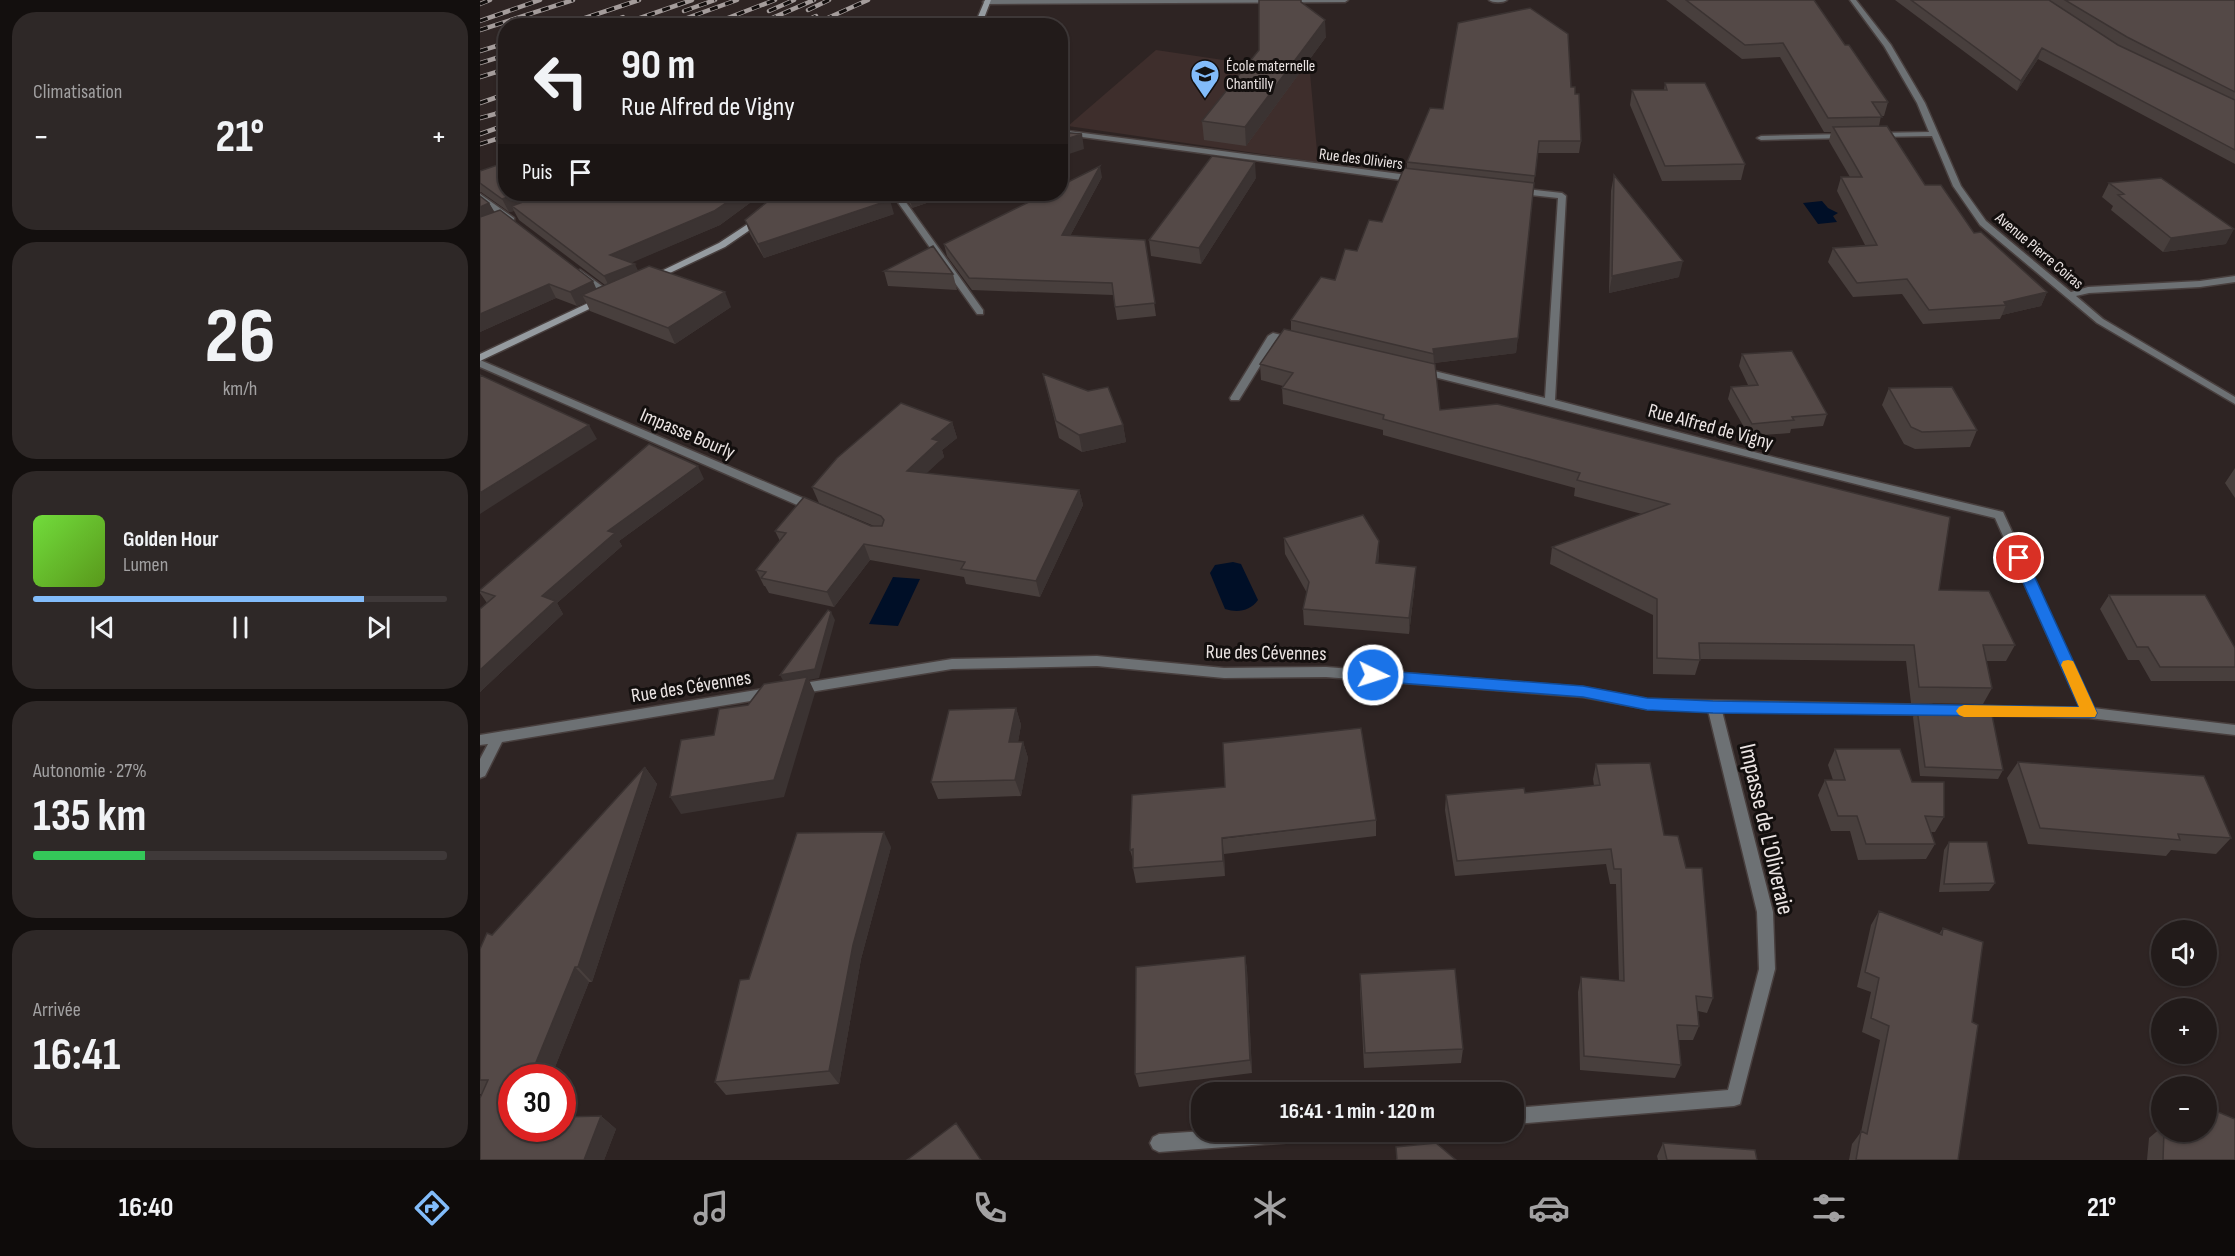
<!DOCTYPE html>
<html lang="fr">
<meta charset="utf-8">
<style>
body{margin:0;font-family:"Sofia Sans Condensed",sans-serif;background:#2e2827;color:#f1f3f6;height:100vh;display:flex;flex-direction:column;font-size:22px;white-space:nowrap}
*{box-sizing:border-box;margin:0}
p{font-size:20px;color:#a2a1a2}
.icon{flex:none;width:33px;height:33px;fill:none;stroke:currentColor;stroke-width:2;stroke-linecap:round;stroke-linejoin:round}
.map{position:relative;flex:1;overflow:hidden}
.panel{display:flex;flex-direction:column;gap:12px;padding:12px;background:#130f0e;width:480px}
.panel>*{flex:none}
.banner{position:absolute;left:18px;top:18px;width:570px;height:183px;border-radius:24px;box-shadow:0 2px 4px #0004,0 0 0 2px #3f3939;background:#221b1a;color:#f1f3f6;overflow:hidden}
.controls{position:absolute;left:1671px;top:920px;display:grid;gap:12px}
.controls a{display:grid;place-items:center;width:66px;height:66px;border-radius:50%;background:#221b1a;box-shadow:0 2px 4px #0004,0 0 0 2px #3f3939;font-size:30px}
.speed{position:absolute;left:18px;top:1064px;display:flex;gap:12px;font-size:30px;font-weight:700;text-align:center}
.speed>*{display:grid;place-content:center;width:78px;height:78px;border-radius:50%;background:#221b1a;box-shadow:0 2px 4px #0004,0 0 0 2px #3f3939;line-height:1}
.speed .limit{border:9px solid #d22;background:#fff;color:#111}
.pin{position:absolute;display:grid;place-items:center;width:51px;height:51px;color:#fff;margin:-26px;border:3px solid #fff;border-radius:50%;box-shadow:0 2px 6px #0007}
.me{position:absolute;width:66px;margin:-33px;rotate:94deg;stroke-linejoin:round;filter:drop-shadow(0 0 4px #0008)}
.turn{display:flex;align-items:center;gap:21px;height:126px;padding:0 24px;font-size:27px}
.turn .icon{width:78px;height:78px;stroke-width:2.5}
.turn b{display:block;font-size:42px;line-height:51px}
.then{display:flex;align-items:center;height:57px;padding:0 24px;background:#0003;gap:12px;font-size:22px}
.big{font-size:45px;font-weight:700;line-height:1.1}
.panel .card{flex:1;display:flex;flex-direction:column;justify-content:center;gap:9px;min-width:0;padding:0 21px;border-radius:24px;background:#2e2827}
.panel .dial{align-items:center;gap:0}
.dial b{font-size:78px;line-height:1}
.song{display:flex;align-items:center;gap:18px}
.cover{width:72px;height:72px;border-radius:9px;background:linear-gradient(135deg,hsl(100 70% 55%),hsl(90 70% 35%))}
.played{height:6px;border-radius:3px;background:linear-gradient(90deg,#82bcfa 80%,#3f3939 80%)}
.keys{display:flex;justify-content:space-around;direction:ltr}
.heat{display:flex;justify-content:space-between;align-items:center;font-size:33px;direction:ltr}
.charge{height:9px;border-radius:4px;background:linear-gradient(90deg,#34c759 27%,#3f3939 0)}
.trip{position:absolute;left:711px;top:1082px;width:333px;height:60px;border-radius:24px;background:#221b1a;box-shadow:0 2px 4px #0004,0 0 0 2px #3f3939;font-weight:700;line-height:60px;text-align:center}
.menu{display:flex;height:96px;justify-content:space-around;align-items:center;background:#0e0b0a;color:#a2a1a2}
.menu .icon{width:42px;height:42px}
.menu .current{color:#82bcfa}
.menu b{font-size:27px;color:#f1f3f6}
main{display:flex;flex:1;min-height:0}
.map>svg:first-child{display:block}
</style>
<main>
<section class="panel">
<div class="card"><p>Climatisation</p>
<div class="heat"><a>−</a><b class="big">21°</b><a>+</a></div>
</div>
<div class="card dial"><b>26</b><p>km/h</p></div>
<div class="card">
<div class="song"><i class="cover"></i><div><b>Golden Hour</b><p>Lumen</p></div></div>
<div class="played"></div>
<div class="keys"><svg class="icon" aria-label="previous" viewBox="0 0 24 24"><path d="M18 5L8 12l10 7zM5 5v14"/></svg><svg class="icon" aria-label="pause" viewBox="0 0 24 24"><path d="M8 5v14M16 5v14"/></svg><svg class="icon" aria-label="next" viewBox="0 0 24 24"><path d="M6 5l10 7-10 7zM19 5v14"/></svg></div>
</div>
<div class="card"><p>Autonomie · 27%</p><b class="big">135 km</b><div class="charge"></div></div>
<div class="card"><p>Arrivée</p><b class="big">16:41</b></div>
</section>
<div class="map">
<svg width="1755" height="1160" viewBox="0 0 1755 1160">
<rect width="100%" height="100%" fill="#2e2423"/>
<path fill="#3e2e2c" d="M676 50 830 73 838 162 588 126Z"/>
<path fill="#000f27" d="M1342 201 1348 208 1358 213 1353 216 1357 222 1338 224 1323 203Z
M753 562 761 564 778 600C770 611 758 613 745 609L730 573 735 565Z
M413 577 440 579 418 626 389 624Z"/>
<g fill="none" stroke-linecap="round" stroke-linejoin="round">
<g stroke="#483f3e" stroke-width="3">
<path id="street" d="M868 0 865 2 506 4 503 2 506 0Z
M1009 0H1027C1023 3 1013 3 1009 0Z
M1370 0H1376L1411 45 1445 103 1481 186 1506 221 1591 292 1608 287 1720 281 1755 276V282L1720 287 1609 293 1596 296 1623 319 1755 397V404L1617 323 1500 225 1473 186 1452 136 1393 137 1392 135 1396 133 1449 132 1437 103 1404 46Z
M580 130 936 176 940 179 936 182 580 134Z
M1366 134 1370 136 1369 138 1281 140 1277 138 1281 136Z
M1037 188 1082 193 1086 196 1075 400 1305 460 1523 512 1613 708 1755 725V735L1609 718 1490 715 1488 711 1490 707 1495 706 1600 708 1515 518C1322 472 1131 421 938 373V369L942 368 1065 398 1078 198 1034 193V189Z
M0 194 34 218V222H28L0 201Z
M412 194H420L503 310V314H497Z
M100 270 133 294V298H127L97 275V271Z
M793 333 818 339 820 341 815 344 796 340 759 400H751L750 398 788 336Z
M0 360 339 505 341 508 335 512 331 511 0 367Z
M617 656 744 668 846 667 1103 687 1167 699 1451 705 1456 706 1458 710 1456 714 1451 715 1242 711 1293 912 1295 969 1260 1104 1254 1106 1034 1124V1108L1248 1090 1279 969 1277 912 1228 710 1167 709 1103 697 846 677 744 678 617 666 472 669 318 694 313 693 312 689 313 685 318 684 472 659Z
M289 688 294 689 296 693 294 697 289 698 22 742 5 776 0 778V759L8 744 0 745V735Z
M725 1131H849L846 1137 840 1140 679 1152 673 1149 670 1143 673 1137 679 1134Z"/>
</g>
<g stroke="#483f3e" stroke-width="3">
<path id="secondary" d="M505 0H511L501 26H494Z
M280 216 284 219 283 221 245 247 175 280 172 281 167 278 239 243Z
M123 296 128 299 126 301 0 361V354Z"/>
</g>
<use href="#street" fill="#6d7174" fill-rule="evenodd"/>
<use href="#secondary" fill="#959ba0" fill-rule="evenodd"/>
<g stroke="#a49c9b" stroke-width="4.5">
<path id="rail" d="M0 4 10 0
M328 10 349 0
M204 11 235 0
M289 11 314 0
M0 21 60 0
M81 26 159 0
M119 26 143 17
M137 26 212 0
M185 26 257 0
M227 26 295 0
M274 26 334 0
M314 26 336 16
M330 26 388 0
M0 30 93 0
M0 51 26 43
M0 63 26 55
M0 77 26 69
M0 103 26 94
M0 118 26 111
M0 134 26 125
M0 144 26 136"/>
</g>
<use href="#rail" stroke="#130f0e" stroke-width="3" stroke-dasharray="8" stroke-linecap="butt"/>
</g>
<path fill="#483f3d" d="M1186 0H1334L1365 45 1408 102 1404 116H1401L1399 126 1445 185 1494 233 1567 292 1561 306 1522 315 1520 319 1443 324 1422 294 1373 297 1348 262 1353 248 1385 245 1357 191 1361 177H1370L1349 141 1351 132H1344L1300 57 1262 59Z
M1415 0H1755V164L1558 59 1537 91Z
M821 2 846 37 766 146 724 140 722 121 779 50Z
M1185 83 1265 164 1261 180 1182 181 1150 105 1152 90H1184Z
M1091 87 1095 94 1101 141 1099 153H1058L1053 188 1036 353 954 363 960 410 1459 590 1535 645 1526 661H1506L1512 688 1503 704 1431 703 1426 661 1220 659 1215 675 1173 674V615L1070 564 1072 547 1162 514 1094 496 1095 488 903 435V430L803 404 802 388 803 386 781 380 780 364 811 330V320L855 280 877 251 902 222 927 169V162L963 109Z
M0 171 26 194H282L240 225 152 262 158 271 251 307 195 344 110 311 106 302 97 306 76 298 0 332 9 203 14 212 117 289 125 285 39 220 34 211 29 212 1 192H0Z
M1134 175 1199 277 1129 293 1131 191Z
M622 177 590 236 665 240 676 316 637 320 633 295 492 290 467 256 464 244Z
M776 178 721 264 671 256 669 240Z
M1629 183 1746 244 1683 252 1631 210 1633 206 1622 197Z
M425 194H473L432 208 427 200Z
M414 214 284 258 270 234 265 220Z
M404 271 473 274 477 290 408 286Z
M1262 354 1347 414 1343 426 1311 429 1310 433 1269 436 1248 399 1251 387 1268 385 1259 366Z
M563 374 643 425 646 442 602 452 579 438Z
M1409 388 1497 430 1490 447 1435 449 1424 444 1402 405Z
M472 422 477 438 462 450 464 457 446 473 599 490 603 505 560 597 486 584 484 577 390 560 354 607 289 593 285 586H284L276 570 300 541 295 531 394 526 339 503 332 487Z
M1755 468V498L1745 483Z
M224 479 139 541 142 546 77 603 83 614 0 692V609L7 603 0 593V590Z
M804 538 899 541 898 563 935 583 929 634 824 625 823 609 827 593 805 554Z
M1629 595 1755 648V681H1671L1659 660H1648L1620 609Z
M536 708 541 725 538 742H543L548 758 541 796 458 799 451 782Z
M1437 709 1523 770 1518 779 1440 776 1433 717Z
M1355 749 1432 782 1464 817 1455 832H1451L1455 844 1446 859 1378 860 1370 831H1351L1338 795 1345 780H1353L1348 765Z
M1538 762 1751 838 1736 854 1691 850 1686 856 1548 844 1527 778Z
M1116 764 1184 835 1233 998 1227 1013 1218 1011 1219 1026 1213 1040H1198L1201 1065 1195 1078 1100 1070 1098 992 1101 977 1139 981 1136 884H1130L1126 864 975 876 965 810 966 795 1045 793 1114 786 1113 779Z
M165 767 177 784 112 982H109L71 1077H32V1128H82V1117L121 1116 136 1129 124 1160H0V1098L2 1094H0V949L7 933 12 935Z
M896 820V836L744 854 745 876 656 883 653 868V860L650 850Z
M1469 842 1515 883 1509 891 1459 892 1464 850Z
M411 847 381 959 359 1084 246 1095 235 1082 269 979Z
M1399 911 1459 934 1463 928 1492 1022 1478 1160H1369L1372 1144 1381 1132 1400 1040 1382 1032 1391 992 1377 987 1391 925Z
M765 956 767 970 772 1073 659 1087 655 1074Z
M880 974 983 1049 981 1063 884 1068 880 989Z
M1682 1127V1131H1726L1755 1160H1667L1669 1138Z
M1183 1143 1277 1160H1178L1177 1156Z"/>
<path fill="#3b3332" d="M845 20 846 37 766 146 765 127Z
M1562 48 1558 59 1537 91 1541 81Z
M602 134 604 149 580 157V141Z
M775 162 776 178 721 264 719 248Z
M620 166 622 177 584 247 582 235Z
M37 194H77L32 206 34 211 29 212 22 199Z
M259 194H282L240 225 137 269 130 255Z
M429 194H473L432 208Z
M410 200 414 214 284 258 278 244Z
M9 203 17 216 0 224V207Z
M1754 229 1746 244 1683 252 1691 238Z
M1203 261 1199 277 1129 293 1132 276Z
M155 264 161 277 131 290 124 276Z
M113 281 119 295H102L106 302 97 306 90 292Z
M69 284 76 298 0 332V314Z
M245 292 251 307 195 344 188 328Z
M1567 292 1561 306 1522 315 1526 305 1524 302Z
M1038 338 1036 353 954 363 953 349Z
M472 422 477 438 462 450 464 457 432 487 427 471 452 439Z
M109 425 117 439 0 514V493Z
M643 425 646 442 602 452 599 435Z
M218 466 224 479 139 541 142 546 77 603 83 614 0 692V670L62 596 128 531Z
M599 490 603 505 560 597 556 581Z
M899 541V557L896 579V563Z
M384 544 390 560 354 607 347 592Z
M936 567 935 583 929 634V618Z
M351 612 355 620 339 678 329 680 335 693 304 797 201 814 190 797 305 684 300 675Z
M536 708 541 725 535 759 529 742Z
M543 742 548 758 541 796 535 780Z
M165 767 177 784 112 982 98 967Z
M404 832 411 847 381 959 359 1084 349 1071 373 945Z
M742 838 744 854 745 876 743 861Z
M765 956 767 970 772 1073 770 1060Z
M95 967 109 982 71 1077H50Z
M121 1116 136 1129 124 1160H104Z"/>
<path fill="#544947" stroke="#3b3332" stroke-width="1.5" d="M779 0H821V2L845 20 765 127 722 121 779 50Z
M1206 0H1334L1365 45H1369L1408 102H1392L1402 117 1348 118 1303 43 1265 45Z
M1431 0H1569L1638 45 1755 100V150L1562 48 1541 81Z
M1585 0H1755V92L1647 37Z
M1050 8 1088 34 1091 87H1095V94H1099L1101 141H1059L1055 176 927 162 950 108 963 109 978 23Z
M1185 83H1225L1265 164 1185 166 1152 90H1187Z
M1407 126 1445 185H1461L1494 233 1501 232 1567 292 1524 302 1526 305 1449 310 1427 279 1377 283 1353 248 1397 245 1361 177H1382L1353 127Z
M580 132 602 134 580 141Z
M732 156 775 162 719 248 669 240Z
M26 162V194H37L22 199 0 183V171Z
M620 166 582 235 665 240 675 303 635 307 632 283 489 278 464 244 565 194H580V186Z
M924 168 1054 183 1038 338 953 349 954 354 811 320 841 277 855 280 865 249 877 251 889 220 902 222Z
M1134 175 1203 261 1132 276Z
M1681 178 1754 229 1691 238 1638 195 1644 194 1629 183Z
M64 194H259L234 211 130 255 155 264 124 276 32 206Z
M319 194H408L410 200 278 244 265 220 287 202Z
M0 196 9 203 0 207Z
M20 210 113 281 90 292 69 284 0 314V217Z
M453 246 473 274 404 271Z
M169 266 245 292 188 328 102 295Z
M804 329 955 364 960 410 1017 404 1470 517 1459 590 1509 591 1535 645H1503L1512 688 1439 687 1434 645 1219 643 1220 660 1177 658V599L1072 547 1189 504 1097 480 1100 473 903 419 904 415 802 388 813 373 780 364Z
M1312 351 1347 414 1312 417 1314 420 1272 424 1251 387 1278 385 1262 354Z
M563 374 608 391 628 387 643 425 599 435 576 421Z
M0 375 109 425 0 493Z
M1472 387 1497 430 1442 432 1431 427 1409 388Z
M421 403 472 422 452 439 459 441 427 471 599 490 556 581 481 569 485 562 384 544 347 592 281 578 286 572 276 570 306 533 295 531 324 497 391 526H402L404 520 401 516 332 487 357 458Z
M169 444 218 466 128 531 135 533 62 596 75 601 0 670V609L15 596 0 591V590Z
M883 515 899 541 896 563 936 567 929 618 823 609 829 582 804 538Z
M1629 595H1725L1755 648V667H1680L1668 647H1657Z
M348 610 351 612 335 669 300 675Z
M327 677 294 780 190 797 201 740 234 735 239 709 268 705 284 684Z
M536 708 529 742H543L535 780 451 782 469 710Z
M1437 709 1511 710 1523 770 1445 767Z
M881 728 896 820 742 838 743 861 653 868V849L650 850 652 795 745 787 743 743Z
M1355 749H1420L1432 782H1464V817L1445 816 1455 844H1386L1377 816H1358L1345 780H1365Z
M1538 762 1724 776 1751 838 1698 834 1700 840 1560 828Z
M1170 763 1184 835 1198 836 1206 868H1222L1233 998 1216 996 1219 1026 1197 1025 1201 1065 1104 1056 1101 977 1144 981 1141 869H1134L1131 849 977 861 966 795 1044 788 1045 793 1120 785 1116 764Z
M165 767 98 967H95L50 1077H32V1128H82V1117L121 1116 104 1160H0V1098L8 1080H0V949L7 933 12 935Z
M404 832 373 945 349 1071 235 1082 260 980 269 979 317 833Z
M1469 842H1507L1515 883 1464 884Z
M1399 911 1462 935 1463 928 1503 942 1492 1022 1498 1025 1478 1160H1376L1381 1131 1387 1134 1409 1026 1391 1018 1399 978 1385 972Z
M765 956 770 1060 655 1074 656 967Z
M975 969 983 1049 885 1053 880 974Z
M1726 1107 1755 1119V1160H1683L1684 1131H1726Z
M476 1123 501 1160H427Z
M956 1143 976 1160H917L916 1147Z
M1183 1143 1275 1150 1277 1160H1187Z"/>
<path fill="#1a73e8" stroke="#114b97" stroke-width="1.5" d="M1539 554 1546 558 1617 713 1615 717 1233 713 1167 710 1103 697 893 681 887 679 885 675 887 671 893 670 1103 686 1167 698 1233 701 1599 707 1532 558Z"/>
<path fill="#f59e0b" d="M1588 660 1593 661 1595 665 1617 713 1615 717H1484L1479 715 1476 711 1479 707 1484 705 1599 707 1581 665 1583 661Z"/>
<defs>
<g id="school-pin" transform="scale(1.5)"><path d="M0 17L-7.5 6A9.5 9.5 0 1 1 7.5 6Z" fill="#82bcfa" stroke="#130f0e"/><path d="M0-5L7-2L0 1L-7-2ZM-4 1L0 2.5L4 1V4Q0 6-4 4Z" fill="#111"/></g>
</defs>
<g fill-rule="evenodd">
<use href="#school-pin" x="725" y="74"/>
</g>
<g text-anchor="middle" stroke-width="6" stroke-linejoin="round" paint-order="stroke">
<g font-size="16" fill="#ebe4e3" stroke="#130f0e" text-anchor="start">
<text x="746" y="71">École maternelle<tspan x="746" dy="18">Chantilly</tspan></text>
</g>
<g font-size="16" fill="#ebe4e3" stroke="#130f0e">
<text transform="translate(881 158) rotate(7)" y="6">Rue des Oliviers</text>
<text transform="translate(1560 250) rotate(40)" y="6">Avenue Pierre Coiras</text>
</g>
<g font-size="20" fill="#ebe4e3" stroke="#130f0e">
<text transform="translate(1231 426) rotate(15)" y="7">Rue Alfred de Vigny</text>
<text transform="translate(208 433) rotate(23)" y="7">Impasse Bourly</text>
<text transform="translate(786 652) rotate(1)" y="7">Rue des Cévennes</text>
<text transform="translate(211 686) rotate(-9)" y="7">Rue des Cévennes</text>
</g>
<g font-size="24" fill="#ebe4e3" stroke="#130f0e">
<text transform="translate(1287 829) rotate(77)" y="8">Impasse de L'Oliveraie</text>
</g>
</g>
</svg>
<div class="controls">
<a><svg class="icon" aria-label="sound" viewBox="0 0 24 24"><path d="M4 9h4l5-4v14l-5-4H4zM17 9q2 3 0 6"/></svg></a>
<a>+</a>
<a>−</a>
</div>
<div class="speed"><div class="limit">30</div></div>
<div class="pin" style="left:1539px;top:558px;background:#d93025"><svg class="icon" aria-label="arrive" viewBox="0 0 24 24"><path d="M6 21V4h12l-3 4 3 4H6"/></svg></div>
<svg class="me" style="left:893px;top:675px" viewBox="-20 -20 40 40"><circle r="17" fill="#1a73e8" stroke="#fff" stroke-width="3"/><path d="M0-11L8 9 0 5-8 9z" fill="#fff"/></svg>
<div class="trip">16:41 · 1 min · 120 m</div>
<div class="banner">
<div class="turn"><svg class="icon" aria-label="left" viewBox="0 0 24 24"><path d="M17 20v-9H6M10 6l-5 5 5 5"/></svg><div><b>90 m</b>Rue Alfred de Vigny</div></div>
<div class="then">Puis<svg class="icon" aria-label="arrive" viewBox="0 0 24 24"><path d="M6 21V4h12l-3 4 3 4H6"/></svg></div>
</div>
</div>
</main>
<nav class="menu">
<b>16:40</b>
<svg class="icon current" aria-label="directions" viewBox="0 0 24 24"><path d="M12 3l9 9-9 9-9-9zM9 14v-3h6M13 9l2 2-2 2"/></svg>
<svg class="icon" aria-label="music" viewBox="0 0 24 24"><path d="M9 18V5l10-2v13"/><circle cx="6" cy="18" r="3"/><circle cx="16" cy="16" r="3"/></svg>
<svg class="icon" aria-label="phone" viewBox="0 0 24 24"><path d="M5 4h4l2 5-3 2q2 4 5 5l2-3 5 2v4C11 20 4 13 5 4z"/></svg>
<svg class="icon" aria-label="climate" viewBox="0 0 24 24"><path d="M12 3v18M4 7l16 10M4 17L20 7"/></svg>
<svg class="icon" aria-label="car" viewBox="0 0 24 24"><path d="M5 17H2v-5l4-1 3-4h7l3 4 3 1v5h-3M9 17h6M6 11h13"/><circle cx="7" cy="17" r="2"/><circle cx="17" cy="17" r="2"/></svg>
<svg class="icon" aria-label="filters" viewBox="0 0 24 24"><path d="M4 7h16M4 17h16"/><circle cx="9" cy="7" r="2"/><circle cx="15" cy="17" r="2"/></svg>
<b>21°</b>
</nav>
